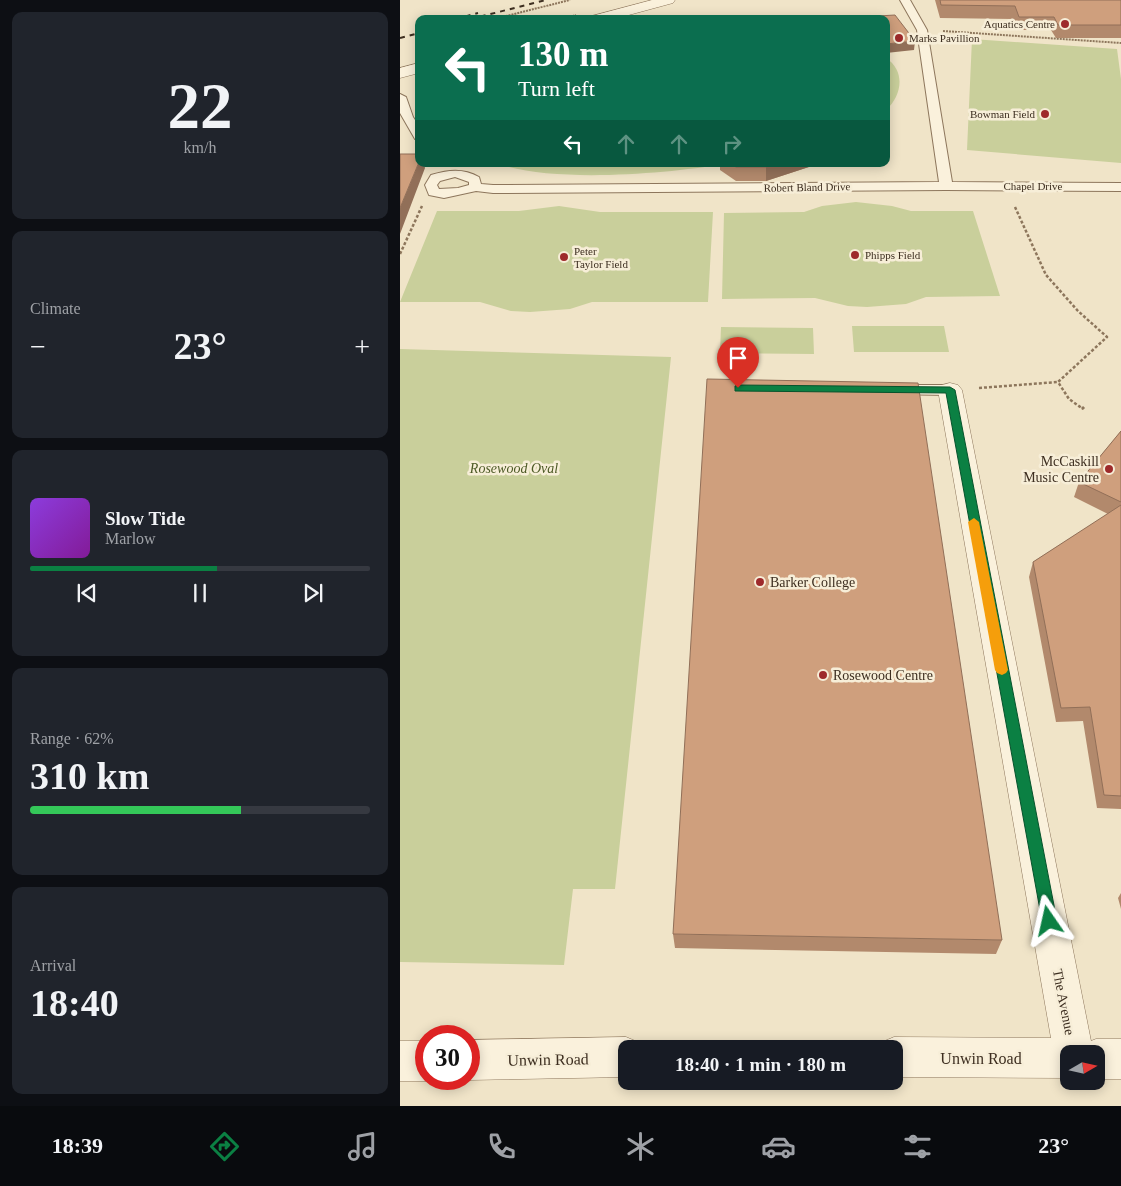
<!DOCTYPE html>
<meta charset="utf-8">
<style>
body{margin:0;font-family:"Times New Roman",serif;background:#20242c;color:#f1f3f6;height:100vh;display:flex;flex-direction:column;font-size:19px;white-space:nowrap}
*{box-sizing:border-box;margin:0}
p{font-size:16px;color:#9ea1a6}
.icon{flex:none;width:28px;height:28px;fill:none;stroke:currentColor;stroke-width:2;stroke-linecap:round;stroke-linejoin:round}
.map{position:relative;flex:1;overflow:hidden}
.details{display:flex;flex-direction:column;gap:12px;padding:12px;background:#0d0f14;width:400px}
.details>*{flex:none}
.top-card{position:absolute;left:15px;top:15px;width:475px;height:152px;border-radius:10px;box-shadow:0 2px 12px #0003;background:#0b6e4f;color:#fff;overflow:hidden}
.needle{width:32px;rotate:81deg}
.controls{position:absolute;left:660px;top:1045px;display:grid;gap:10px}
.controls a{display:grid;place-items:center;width:45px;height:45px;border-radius:10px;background:#171b24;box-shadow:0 2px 12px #0003;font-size:25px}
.speed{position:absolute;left:15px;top:1025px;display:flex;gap:10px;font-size:25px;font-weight:700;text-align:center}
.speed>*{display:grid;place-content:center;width:65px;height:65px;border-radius:50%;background:#171b24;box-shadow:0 2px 12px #0003;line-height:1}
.speed .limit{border:8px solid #d22;background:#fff;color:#111}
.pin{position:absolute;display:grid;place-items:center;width:42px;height:42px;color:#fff;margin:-51px -21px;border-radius:50% 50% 50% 0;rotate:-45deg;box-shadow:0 0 5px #0007}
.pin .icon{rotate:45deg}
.me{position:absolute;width:55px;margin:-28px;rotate:349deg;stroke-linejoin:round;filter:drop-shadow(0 0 4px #0008)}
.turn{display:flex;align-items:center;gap:18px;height:105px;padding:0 20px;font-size:22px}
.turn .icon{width:65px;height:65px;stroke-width:2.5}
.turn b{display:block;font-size:35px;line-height:42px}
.lanes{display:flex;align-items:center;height:48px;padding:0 20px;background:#0003;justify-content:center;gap:25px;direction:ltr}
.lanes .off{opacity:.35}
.big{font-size:38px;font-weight:700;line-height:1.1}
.details .card{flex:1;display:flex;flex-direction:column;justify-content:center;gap:8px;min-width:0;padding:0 18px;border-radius:10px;background:#20242c}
.details .dial{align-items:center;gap:0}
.dial b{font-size:65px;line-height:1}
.song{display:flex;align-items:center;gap:15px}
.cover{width:60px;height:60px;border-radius:8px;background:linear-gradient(135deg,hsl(270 70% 55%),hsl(290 70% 35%))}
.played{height:5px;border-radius:2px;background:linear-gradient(90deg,#0b8043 55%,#363941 55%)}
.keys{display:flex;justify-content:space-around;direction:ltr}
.heat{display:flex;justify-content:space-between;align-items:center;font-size:28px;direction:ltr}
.charge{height:8px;border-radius:4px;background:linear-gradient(90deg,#34c759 62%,#363941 0)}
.trip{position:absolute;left:218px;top:1040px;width:285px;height:50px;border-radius:10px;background:#171b24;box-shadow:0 2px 12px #0003;font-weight:700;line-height:50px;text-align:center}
.tabs{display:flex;height:80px;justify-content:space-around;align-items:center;background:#090b0e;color:#9ea1a6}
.tabs .icon{width:35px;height:35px}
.tabs .current{color:#0b8043}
.tabs b{font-size:22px;color:#f1f3f6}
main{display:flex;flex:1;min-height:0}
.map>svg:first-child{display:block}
</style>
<main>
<section class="details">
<div class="card dial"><b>22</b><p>km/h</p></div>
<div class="card"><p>Climate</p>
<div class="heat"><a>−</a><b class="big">23°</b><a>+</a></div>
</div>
<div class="card">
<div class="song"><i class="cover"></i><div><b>Slow Tide</b><p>Marlow</p></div></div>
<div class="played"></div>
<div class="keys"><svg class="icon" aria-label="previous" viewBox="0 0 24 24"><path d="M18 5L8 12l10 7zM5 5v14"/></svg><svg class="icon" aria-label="pause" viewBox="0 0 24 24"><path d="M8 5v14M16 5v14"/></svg><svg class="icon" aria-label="next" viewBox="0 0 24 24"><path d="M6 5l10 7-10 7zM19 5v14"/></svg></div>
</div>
<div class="card"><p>Range · 62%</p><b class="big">310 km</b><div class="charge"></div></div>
<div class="card"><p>Arrival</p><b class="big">18:40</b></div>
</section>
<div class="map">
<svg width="721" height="1106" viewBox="0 0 721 1106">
<rect width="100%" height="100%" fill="#f0e4c8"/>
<path fill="#c9cf9b" d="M572 39 717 49 721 79V163L567 150Z
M486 58C506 71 502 96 486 110Z
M99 164H323C267 174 152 183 99 164Z
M456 202 492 206 511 211H573L600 296 526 297 506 304 467 307 448 306 415 298 322 299 324 213 404 212 422 206Z
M159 206 200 212H313L308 302H192L170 309 130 312 111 311 80 302H0L37 211H119Z
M452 326H544L549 352H454Z
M321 327 413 328 414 354 320 353Z
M0 349 271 357 215 889H173L164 965 0 962Z"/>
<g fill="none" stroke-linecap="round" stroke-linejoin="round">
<g stroke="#8d765c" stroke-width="2">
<path id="service" d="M500 0H510L527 30 552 182 721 183V191L546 190 93 193 76 191 44 198 29 195 25 185 31 175C48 170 63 168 79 177L81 184 93 185 539 182 517 30ZM55 177 69 182V185L58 188 39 189 37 185 40 181Z
M0 94 6 97 13 117 19 126V139H15L0 113Z
M494 385H550L556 386 558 390 556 394 550 395 488 394 486 390 488 386Z"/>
</g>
<g stroke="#8d765c" stroke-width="1">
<path id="minor" d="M550 383 558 385 562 390 691 1041 696 1039H721V1079H696V1054H669V1078L494 1077V1049H478L480 1043 494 1037 651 1038 538 390 542 385Z
M226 1037 240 1043 242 1049H226V1077L69 1080 66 1079H69V1040Z
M0 1041H26V1079H31L26 1081H0Z"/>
</g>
<g stroke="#8d765c" stroke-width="1">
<path id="tertiary" d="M252 0H275L273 3 214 19H190L192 16Z
M19 63V73L0 78V68Z"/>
</g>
<path stroke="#8d765c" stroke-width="2" stroke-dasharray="2 1" stroke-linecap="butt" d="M94 19 170 0
M164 19 176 15
M543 31 721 43"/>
<path stroke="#8d765c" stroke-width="2.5" stroke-dasharray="3 2" stroke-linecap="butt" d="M615 207 646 275 678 311 707 337 658 382 669 399 683 409
M0 254 22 206
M579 388 658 382"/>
<path stroke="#8d765c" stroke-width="3" stroke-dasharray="4 2.5" stroke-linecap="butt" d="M682 407 684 409"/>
<use href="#service" fill="#faf1dc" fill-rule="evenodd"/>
<use href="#minor" fill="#faf1dc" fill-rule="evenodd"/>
<use href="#tertiary" fill="#faf1dc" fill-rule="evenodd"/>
<path stroke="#3d2e20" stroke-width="2" stroke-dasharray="5 5" stroke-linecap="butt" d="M56 19 78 13
M71 19 146 0
M0 38 19 33"/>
</g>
<path fill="#b2896c" d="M535 0H721V38H656L651 30H617L613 19 540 18Z
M320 164H418L366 181H336L320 170Z
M721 431V809L697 808 683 721 656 722 629 577 633 562 708 514 674 497 679 482Z
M721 893V909L718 898Z
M273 934 602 940 596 954 275 948Z"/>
<path fill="#916f58" d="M515 41 514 50 486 53V44Z
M19 162V164H24L25 168 0 234V208Z
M376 164H418L366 181V167Z"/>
<path fill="#cf9f7d" stroke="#916f58" d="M540 0H721V25H658L654 17H619L615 6 541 5Z
M495 15 515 41 486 44V19H462L461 17Z
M0 154H19V162L0 208Z
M331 164H376L366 167H336Z
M307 379 518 383 602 940 273 934Z
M721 431V502L679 482Z
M721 505V796L704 795 690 707 661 708 633 562Z"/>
<path fill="#0b8043" stroke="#07532c" d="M338 385 550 387 555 390 657 921 654 926 649 929 644 926 642 921 546 393 335 391V386Z"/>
<path fill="#f59e0b" d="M574 518 579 522 608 670 606 673 602 675 597 673 595 670 568 522Z"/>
<g fill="#9e2a2b" stroke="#f7eed8" stroke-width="2">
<circle cx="665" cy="24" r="5"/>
<circle cx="499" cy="38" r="5"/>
<circle cx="645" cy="114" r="5"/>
<circle cx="455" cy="255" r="5"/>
<circle cx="164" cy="257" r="5"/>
<circle cx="709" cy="469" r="5"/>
<circle cx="360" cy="582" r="5"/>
<circle cx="423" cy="675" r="5"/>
</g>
<g text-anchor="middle" stroke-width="5" stroke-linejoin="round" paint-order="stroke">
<g font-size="11" fill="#3d2e20" stroke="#f7eed8" text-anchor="start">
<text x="655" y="28" text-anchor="end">Aquatics Centre</text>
<text x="509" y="42">Marks Pavillion</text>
<text x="635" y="118" text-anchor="end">Bowman Field</text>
<text x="174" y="255">Peter<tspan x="174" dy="13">Taylor Field</tspan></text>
<text x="465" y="259">Phipps Field</text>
</g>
<g font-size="11" fill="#3d2e20" stroke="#f7eed8">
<text x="633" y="190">Chapel Drive</text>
<text transform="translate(407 187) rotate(-1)" y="4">Robert Bland Drive</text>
</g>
<g font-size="14" fill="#3d2e20" stroke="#f7eed8" text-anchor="start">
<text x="699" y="466" text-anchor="end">McCaskill<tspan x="699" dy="16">Music Centre</tspan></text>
<text x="370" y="587">Barker College</text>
<text x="433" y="680">Rosewood Centre</text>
</g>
<g font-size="14" font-style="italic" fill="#4d5a26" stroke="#f7eed8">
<text x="114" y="473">Rosewood Oval</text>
</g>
<g font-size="14" fill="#3d2e20" stroke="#f7eed8">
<text transform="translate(664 1002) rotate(79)" y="5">The Avenue</text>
</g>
<g font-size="16" fill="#3d2e20" stroke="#f7eed8">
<text x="581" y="1064">Unwin Road</text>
<text transform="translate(148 1059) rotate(-1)" y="6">Unwin Road</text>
</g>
</g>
</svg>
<div class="controls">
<a><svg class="needle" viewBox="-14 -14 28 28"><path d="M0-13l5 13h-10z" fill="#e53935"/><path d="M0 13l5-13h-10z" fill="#9ea1a6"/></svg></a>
</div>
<div class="speed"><div class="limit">30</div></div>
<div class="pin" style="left:338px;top:388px;background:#d93025"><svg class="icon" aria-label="arrive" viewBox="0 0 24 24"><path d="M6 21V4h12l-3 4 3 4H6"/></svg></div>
<svg class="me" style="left:649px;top:921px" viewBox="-20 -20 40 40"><path d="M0-17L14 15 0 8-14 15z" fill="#0b8043" stroke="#fff" stroke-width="4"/></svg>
<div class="trip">18:40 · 1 min · 180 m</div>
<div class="top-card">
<div class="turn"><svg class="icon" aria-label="left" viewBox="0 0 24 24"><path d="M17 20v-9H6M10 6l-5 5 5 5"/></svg><div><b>130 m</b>Turn left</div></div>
<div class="lanes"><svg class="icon" aria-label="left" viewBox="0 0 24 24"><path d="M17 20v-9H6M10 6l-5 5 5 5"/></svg><svg class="icon off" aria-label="ahead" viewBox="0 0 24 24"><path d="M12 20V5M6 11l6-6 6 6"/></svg><svg class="icon off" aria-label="ahead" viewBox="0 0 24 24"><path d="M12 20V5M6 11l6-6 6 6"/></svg><svg class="icon off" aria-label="right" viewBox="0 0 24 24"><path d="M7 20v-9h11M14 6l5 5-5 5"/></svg></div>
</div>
</div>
</main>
<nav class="tabs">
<b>18:39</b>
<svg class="icon current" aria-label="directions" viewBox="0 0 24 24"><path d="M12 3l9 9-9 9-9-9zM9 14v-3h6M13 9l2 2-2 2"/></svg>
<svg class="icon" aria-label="music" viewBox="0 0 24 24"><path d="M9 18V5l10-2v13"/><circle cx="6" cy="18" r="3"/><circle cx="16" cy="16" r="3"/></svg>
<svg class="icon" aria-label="phone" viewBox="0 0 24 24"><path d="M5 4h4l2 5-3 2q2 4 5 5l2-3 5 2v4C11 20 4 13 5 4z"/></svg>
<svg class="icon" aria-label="climate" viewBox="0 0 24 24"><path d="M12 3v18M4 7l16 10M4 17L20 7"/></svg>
<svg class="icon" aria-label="car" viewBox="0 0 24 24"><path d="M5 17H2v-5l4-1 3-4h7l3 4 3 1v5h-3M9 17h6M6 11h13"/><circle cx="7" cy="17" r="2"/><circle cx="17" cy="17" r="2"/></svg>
<svg class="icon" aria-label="filters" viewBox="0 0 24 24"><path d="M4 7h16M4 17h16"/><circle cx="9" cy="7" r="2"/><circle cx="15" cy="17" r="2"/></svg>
<b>23°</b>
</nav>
